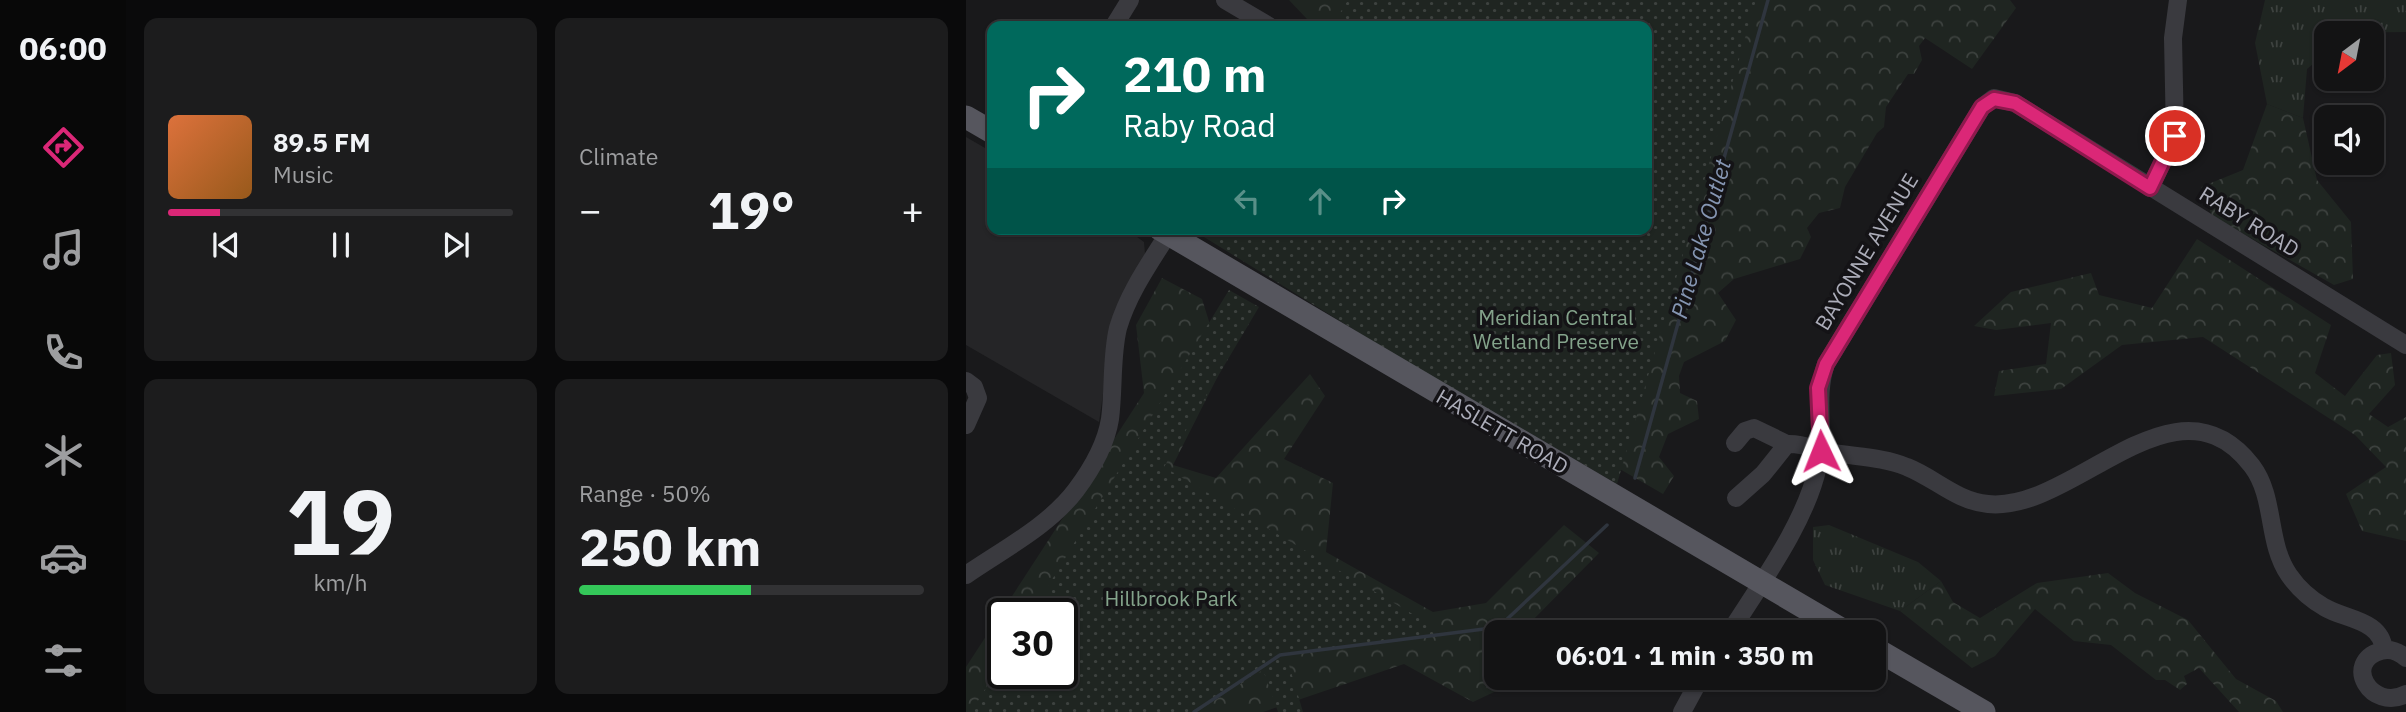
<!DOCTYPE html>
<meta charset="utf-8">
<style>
body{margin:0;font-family:"IBM Plex Sans",sans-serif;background:#1c1c1d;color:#f1f3f6;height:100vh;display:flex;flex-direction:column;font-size:26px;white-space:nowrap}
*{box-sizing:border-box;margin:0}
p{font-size:23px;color:#9d9ea0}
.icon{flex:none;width:38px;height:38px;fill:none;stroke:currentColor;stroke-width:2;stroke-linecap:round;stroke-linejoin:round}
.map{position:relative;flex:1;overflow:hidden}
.side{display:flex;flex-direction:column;gap:18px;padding:18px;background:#0a0a0b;width:840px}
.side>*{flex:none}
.guide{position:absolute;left:21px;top:21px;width:665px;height:214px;border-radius:14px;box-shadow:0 2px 5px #0004,0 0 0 2px #323234;background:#00695c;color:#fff;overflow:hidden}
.needle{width:46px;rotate:212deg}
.tools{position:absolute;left:1348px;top:21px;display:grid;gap:14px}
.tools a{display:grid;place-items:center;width:70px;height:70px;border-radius:14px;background:#131314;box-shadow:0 2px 5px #0004,0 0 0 2px #323234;font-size:35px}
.speed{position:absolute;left:21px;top:598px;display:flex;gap:14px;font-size:35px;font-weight:700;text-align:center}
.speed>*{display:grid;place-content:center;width:91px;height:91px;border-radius:50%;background:#131314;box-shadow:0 2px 5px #0004,0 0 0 2px #323234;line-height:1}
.speed .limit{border:4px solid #111;border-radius:10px;background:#fff;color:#111}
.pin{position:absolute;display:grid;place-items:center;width:60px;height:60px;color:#fff;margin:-30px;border:4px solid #fff;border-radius:50%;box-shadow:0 2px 7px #0007}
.me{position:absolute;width:77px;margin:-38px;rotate:358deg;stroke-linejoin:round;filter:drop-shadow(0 0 5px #0008)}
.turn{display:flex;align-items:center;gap:24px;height:147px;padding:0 21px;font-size:32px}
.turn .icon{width:91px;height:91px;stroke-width:2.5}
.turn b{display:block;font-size:49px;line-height:60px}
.lanes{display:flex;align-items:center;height:66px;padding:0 21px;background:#0003;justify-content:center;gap:35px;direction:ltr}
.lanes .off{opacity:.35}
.big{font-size:52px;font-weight:800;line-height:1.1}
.side .widget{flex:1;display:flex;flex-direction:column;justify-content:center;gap:10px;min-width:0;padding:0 24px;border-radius:14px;background:#1c1c1d}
.side .dial{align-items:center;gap:0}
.dial b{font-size:91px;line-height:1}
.song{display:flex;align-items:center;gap:21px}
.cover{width:84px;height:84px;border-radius:10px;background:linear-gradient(135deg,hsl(20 70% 55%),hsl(30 70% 35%))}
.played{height:7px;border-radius:4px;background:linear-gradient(90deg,#db2777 15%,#323234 15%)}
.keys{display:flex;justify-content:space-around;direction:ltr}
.heat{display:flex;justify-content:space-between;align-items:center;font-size:38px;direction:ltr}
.charge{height:10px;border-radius:5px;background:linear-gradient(90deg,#34c759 50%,#323234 0)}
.side .tiles{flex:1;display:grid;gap:18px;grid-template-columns:repeat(2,1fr)}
.trip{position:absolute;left:518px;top:620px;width:402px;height:70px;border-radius:14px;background:#131314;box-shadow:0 2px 5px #0004,0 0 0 2px #323234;font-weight:800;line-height:70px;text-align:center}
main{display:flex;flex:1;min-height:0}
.dock{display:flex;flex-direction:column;width:126px;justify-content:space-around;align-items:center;background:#080808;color:#9d9ea0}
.dock .icon{width:49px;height:49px}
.dock .active{color:#db2777}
.dock b{font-size:32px;color:#f1f3f6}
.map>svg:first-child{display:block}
</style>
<main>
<nav class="dock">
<b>06:00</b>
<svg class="icon active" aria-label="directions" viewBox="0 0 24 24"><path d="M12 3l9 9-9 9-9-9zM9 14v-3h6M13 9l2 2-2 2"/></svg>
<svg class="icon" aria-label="music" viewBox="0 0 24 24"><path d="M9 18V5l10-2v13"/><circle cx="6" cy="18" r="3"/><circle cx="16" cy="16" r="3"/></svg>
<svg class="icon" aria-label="phone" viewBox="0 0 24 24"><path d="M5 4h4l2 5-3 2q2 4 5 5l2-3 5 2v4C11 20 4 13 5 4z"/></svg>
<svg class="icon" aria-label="climate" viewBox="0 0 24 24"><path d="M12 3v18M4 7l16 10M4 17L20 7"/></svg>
<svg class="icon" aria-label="car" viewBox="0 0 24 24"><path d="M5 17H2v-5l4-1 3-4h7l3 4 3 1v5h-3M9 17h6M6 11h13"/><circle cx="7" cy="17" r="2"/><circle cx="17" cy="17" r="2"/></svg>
<svg class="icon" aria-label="filters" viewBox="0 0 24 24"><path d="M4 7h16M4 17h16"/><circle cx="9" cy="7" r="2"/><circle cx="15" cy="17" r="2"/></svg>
</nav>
<section class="side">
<div class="tiles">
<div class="widget">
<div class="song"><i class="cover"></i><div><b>89.5 FM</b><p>Music</p></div></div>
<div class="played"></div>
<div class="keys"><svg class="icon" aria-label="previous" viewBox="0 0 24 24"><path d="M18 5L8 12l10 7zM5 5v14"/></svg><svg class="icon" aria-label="pause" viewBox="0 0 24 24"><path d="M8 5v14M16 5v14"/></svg><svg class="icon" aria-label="next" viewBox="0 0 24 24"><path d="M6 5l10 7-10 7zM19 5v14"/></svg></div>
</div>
<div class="widget"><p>Climate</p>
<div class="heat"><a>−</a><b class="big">19°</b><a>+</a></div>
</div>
<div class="widget dial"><b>19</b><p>km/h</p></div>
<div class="widget"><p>Range · 50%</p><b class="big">250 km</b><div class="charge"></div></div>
</div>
</section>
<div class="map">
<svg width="1440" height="712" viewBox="0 0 1440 712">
<defs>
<pattern id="grass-tufts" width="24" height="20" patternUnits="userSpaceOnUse" patternTransform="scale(1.75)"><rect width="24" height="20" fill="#1f2521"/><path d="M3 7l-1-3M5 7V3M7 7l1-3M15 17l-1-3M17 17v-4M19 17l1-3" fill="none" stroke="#3d423f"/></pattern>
<pattern id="forest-crowns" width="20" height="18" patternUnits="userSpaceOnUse" patternTransform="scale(1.75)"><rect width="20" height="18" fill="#1f2521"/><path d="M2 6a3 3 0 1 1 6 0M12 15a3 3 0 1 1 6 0" fill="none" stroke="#3d423f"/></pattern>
<pattern id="park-dots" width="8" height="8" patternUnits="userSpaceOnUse" patternTransform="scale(1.75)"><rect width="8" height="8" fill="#1f2521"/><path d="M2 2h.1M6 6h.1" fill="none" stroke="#3d423f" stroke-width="1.8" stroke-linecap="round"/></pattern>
</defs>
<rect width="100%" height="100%" fill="#19191b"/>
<path fill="#252527" d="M0 137 26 152V229H160L178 242 179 254 149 311 133 422 0 345Z"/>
<path fill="url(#grass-tufts)" d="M1299 0H1440V32L1360 33V53L1341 69 1337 118 1301 104 1289 43Z
M863 525 952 562 975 581 934 611 859 585 847 560V527Z"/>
<path fill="url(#forest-crowns)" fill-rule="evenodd" d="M323 0H534L524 26H337L341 19Z
M747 0H1044L1050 8 1006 69 959 38 953 46 956 60 948 74H942L920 107 918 127 911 133 879 187 874 208 853 213 841 228 845 237 834 259 768 279 752 293 770 320 759 341 718 362 713 376 714 393 731 401 733 419 702 434 693 457 708 476 697 494 456 355 679 251Z
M1301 104 1337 118 1351 180 1385 222 1387 279 1368 285 1246 216 1235 187 1277 170Z
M1231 239 1365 325 1349 373 1379 396 1411 355 1425 353 1429 385 1403 414 1422 427 1440 417V541L1396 531 1380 494 1420 467 1389 435 1237 337 1156 345 1095 389 1028 396 1033 371 1080 364 1085 323 1030 330 1008 326 1045 292 1125 273 1133 295 1186 308Z
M196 278 236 299 257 366 207 465 250 478 344 374 359 396 318 459 367 483 360 552 467 612 520 603 598 525 633 553 555 632H530V677H545V684L507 702 438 664 297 712H0V667L178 393 170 325ZM37 614H96V674H37Z
M1142 573 1169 593 1222 620 1270 679 1310 701 1317 712H1273L1233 668 1218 676 1221 684 1214 690 1199 680H1190L1145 645 1108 641 1069 609 1029 656 1006 668 934 611 975 581 987 602 1014 618 1071 583Z"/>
<path fill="url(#park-dots)" d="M382 0H790L651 484 416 347 238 237 242 229H681V26H366Z
M263 290 293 307 198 467 482 635 320 655 337 712H312L297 670 230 712H5L37 660V674H96V614H65Z"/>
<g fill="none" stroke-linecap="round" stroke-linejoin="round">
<path stroke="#2f353e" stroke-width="3.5" d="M669 478 802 0
M228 712 314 655 518 629 538 622 641 525"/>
<path stroke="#3a3a3f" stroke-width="18" d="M259 0 303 26
M148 26 164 0
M1184 188 1209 136 1207 38 1212 0
M0 381 8 387 12 398 0 425
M769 443 779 431 788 428 821 444
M770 498 797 474 821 444C835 443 845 448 857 451 885 457 915 456 941 467 969 478 990 501 1022 504 1108 513 1209 366 1286 466 1310 498 1300 541 1323 575 1332 588 1344 599 1358 607 1379 620 1415 619 1418 650
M0 575C36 550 83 526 110 490 125 470 140 444 144 419 148 389 145 357 152 328 162 294 183 264 202 234
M764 632C795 583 840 522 852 466 860 431 848 398 860 364L1016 107 1028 98 1049 103 1440 345
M1440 658C1433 652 1425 648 1415 651 1376 662 1405 712 1440 694
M716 712 735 677"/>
<path stroke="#56565e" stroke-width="23" d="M0 117 26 132
M194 229 880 632
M908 648 1018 712"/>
</g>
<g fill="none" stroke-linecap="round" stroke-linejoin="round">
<g stroke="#8e194d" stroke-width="18">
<path id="route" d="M855 451 852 388 860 364 1016 107 1028 99 1049 103 1184 188 1209 136"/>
</g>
<use href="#route" stroke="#db2777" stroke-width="12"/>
</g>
<g text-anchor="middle" stroke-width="7" stroke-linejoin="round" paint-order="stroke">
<g font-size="21" fill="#acadb9" stroke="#141316">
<text transform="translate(1283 222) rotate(32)" y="7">RABY ROAD</text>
<text transform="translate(901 252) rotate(-59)" y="7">BAYONNE AVENUE</text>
<text transform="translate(536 432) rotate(30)" y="7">HASLETT ROAD</text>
</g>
<g font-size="21" fill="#84a38b" stroke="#141316">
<text x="590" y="325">Meridian Central<tspan x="590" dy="24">Wetland Preserve</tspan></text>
<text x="205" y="606">Hillbrook Park</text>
</g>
<g font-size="23" font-style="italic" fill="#8595b2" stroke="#141316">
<text transform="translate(735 239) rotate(-74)" y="8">Pine Lake Outlet</text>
</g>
</g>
</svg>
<div class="tools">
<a><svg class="needle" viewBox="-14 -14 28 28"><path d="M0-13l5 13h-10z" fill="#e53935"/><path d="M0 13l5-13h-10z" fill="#9d9ea0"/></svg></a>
<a><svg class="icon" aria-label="sound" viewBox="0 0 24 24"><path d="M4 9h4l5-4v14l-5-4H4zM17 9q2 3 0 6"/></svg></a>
</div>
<div class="speed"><div class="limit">30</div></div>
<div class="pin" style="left:1209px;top:136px;background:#d93025"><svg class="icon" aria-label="arrive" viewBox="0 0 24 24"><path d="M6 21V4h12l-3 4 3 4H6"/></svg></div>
<svg class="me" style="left:855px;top:451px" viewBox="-20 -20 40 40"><path d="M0-17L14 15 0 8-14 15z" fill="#db2777" stroke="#fff" stroke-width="4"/></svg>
<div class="trip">06:01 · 1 min · 350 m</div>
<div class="guide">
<div class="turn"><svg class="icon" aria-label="right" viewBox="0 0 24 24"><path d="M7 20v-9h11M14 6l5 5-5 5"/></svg><div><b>210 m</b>Raby Road</div></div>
<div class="lanes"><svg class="icon off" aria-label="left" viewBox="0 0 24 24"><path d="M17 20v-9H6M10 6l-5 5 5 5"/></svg><svg class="icon off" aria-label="ahead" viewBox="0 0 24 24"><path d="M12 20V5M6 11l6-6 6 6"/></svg><svg class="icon" aria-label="right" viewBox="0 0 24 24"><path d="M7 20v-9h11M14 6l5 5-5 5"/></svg></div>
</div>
</div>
</main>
